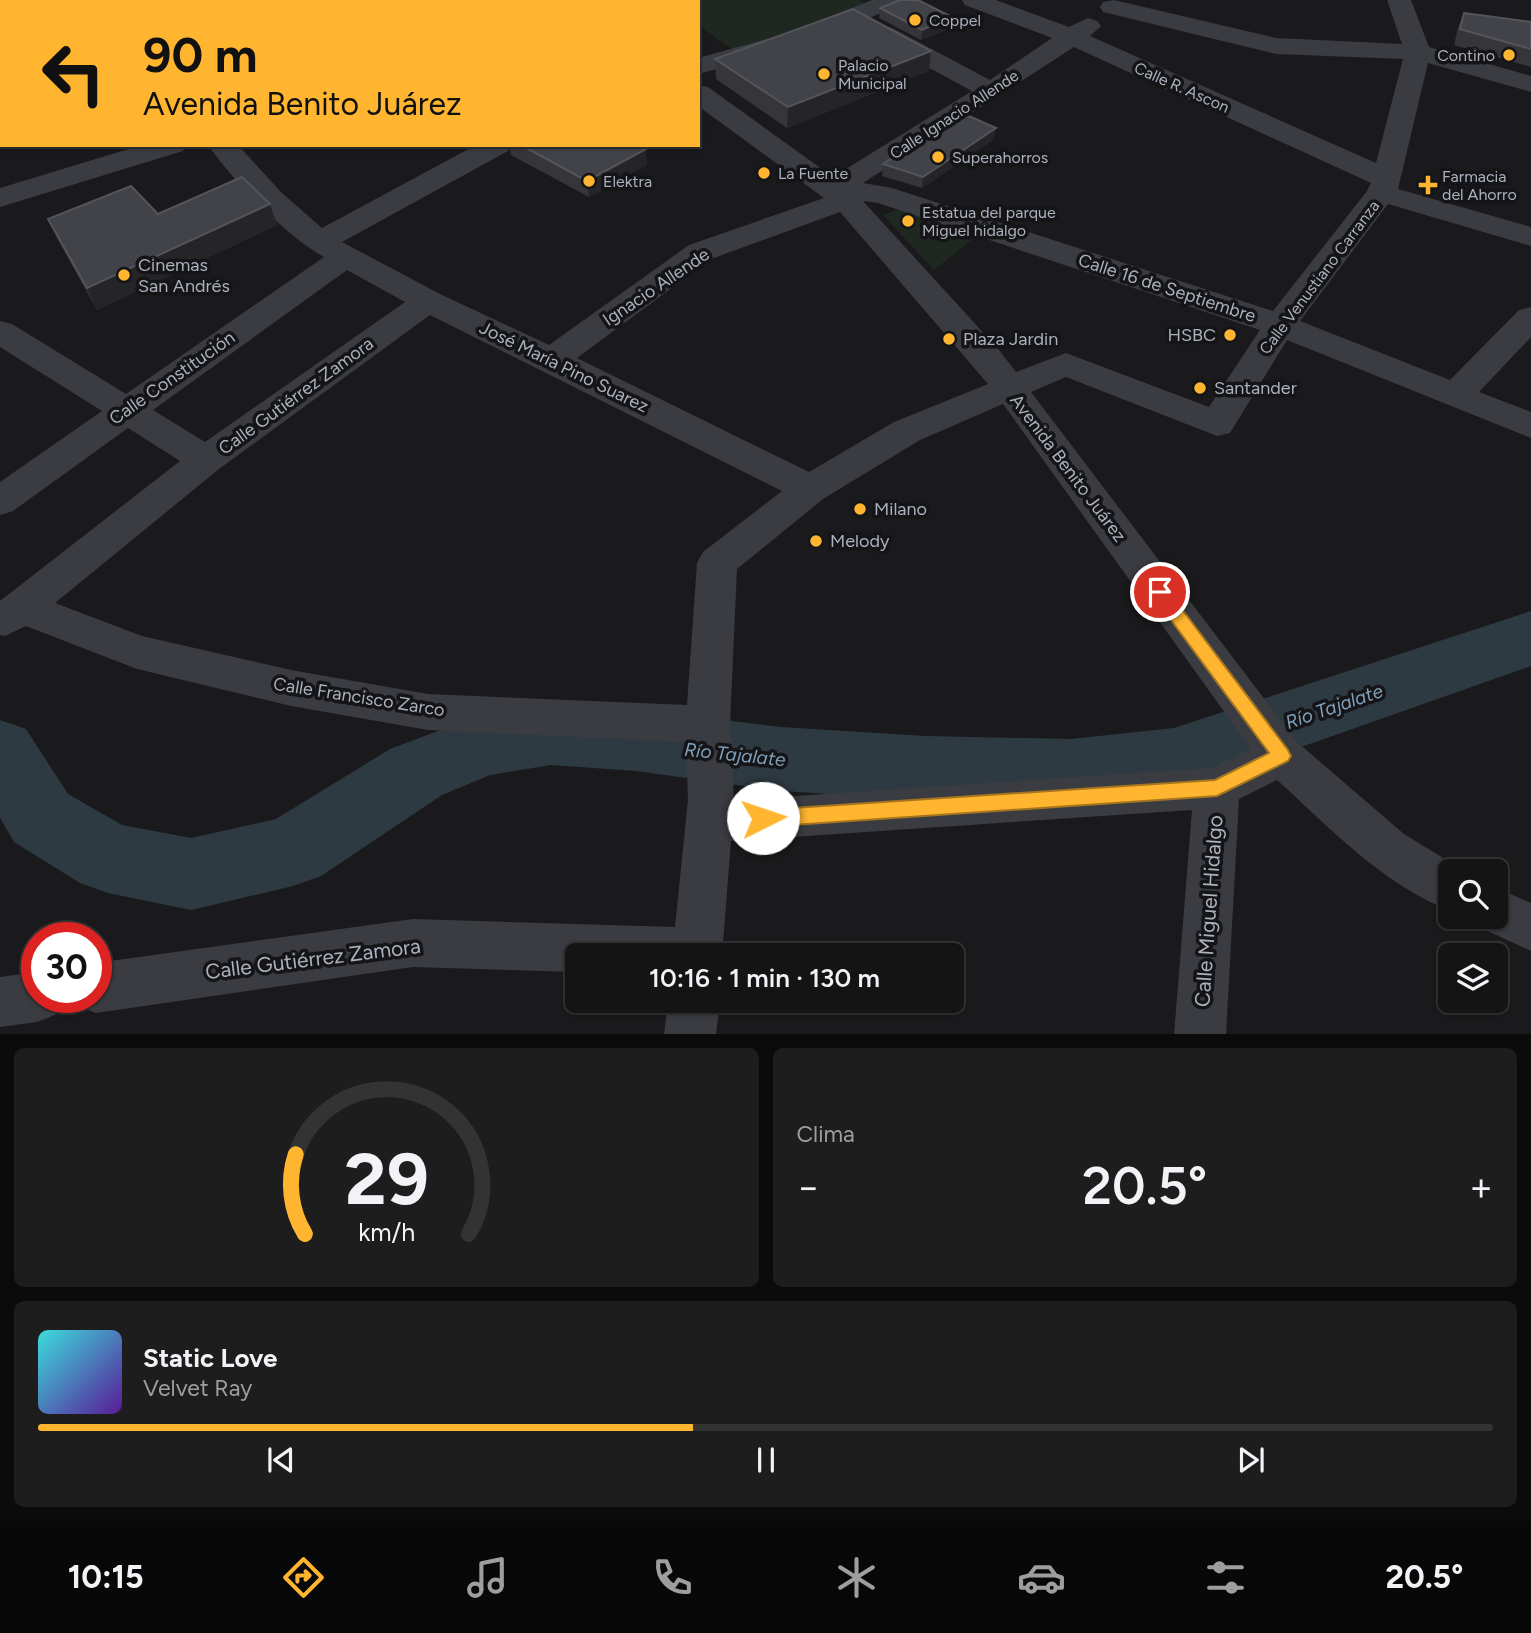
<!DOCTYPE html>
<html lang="es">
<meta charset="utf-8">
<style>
body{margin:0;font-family:Figtree,sans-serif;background:#1d1d1e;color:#f1f3f6;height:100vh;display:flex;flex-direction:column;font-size:26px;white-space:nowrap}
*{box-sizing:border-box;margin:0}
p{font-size:23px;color:#9d9ea0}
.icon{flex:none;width:38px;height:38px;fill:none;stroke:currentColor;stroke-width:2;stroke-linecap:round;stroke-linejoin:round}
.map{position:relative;height:1034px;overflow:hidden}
.panel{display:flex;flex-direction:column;gap:14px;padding:14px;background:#0b0b0c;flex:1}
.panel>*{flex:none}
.banner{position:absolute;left:0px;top:0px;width:700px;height:147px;box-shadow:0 2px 5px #0004,0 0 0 2px #333334;background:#ffb52f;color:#111;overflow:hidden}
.fabs{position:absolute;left:1438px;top:859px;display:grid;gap:14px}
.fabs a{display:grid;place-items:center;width:70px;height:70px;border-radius:10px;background:#141415;box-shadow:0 2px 5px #0004,0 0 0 2px #333334;font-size:35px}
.speed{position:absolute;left:21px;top:922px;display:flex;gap:14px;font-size:35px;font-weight:700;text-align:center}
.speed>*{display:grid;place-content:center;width:91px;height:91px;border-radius:50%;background:#141415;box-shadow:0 2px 5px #0004,0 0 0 2px #333334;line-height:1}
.speed .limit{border:10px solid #d22;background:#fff;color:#111}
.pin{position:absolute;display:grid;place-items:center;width:60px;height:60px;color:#fff;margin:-30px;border:4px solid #fff;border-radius:50%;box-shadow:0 2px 7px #0007}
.me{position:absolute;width:77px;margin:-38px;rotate:86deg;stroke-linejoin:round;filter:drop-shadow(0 0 5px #0008)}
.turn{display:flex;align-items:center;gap:24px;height:147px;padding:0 28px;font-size:32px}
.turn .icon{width:91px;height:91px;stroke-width:2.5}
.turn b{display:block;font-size:49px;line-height:60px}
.big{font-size:52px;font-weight:600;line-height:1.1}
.panel .widget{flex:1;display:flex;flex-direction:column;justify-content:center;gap:10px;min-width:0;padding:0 24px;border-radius:10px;background:#1d1d1e}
.panel .dial{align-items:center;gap:0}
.dial svg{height:182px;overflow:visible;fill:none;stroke:#333334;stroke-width:7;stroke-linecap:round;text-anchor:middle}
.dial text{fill:#f1f3f6;stroke:none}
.song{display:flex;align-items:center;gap:21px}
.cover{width:84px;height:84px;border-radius:10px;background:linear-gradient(135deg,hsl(180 70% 55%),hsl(270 70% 35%))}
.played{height:7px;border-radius:4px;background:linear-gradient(90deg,#ffb52f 45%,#333334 45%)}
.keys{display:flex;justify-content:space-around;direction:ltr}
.heat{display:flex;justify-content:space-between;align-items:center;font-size:38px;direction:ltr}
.panel .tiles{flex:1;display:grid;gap:14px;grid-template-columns:1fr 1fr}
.widget:last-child{grid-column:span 2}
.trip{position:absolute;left:565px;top:943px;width:399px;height:70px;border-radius:10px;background:#141415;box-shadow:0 2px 5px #0004,0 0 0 2px #333334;font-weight:600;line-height:70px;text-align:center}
.menu{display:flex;height:112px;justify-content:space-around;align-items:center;background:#080808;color:#9d9ea0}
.menu .icon{width:49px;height:49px}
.menu .selected{color:#ffb52f}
.menu b{font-size:32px;color:#f1f3f6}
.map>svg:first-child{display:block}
</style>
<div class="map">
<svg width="1531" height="1035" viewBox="0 0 1531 1035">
<rect width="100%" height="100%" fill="#1a1a1c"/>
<path fill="#1f2820" d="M664 0H860L869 5 735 51 698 25V2Z
M899 209 979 234 934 270 883 215Z"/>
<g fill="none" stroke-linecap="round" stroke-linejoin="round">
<path fill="#2e3a42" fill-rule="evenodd" d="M1531 611V666L1174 792 1071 803 925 800 781 791 636 771 551 765 490 775 442 795 321 876 293 886 191 910 108 893 80 883 14 842 0 818V720L26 729 68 794 122 825 191 838 276 819 390 749 483 714 551 703 636 709 781 727 925 736 1071 739 1174 728Z"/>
<path fill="#3a3c42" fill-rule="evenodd" d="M170 0H194V2H170Z
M274 0H303L273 2Z
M331 0H358L359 2H332Z
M371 0H398L399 2H372Z
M872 0H905L902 5 782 52 698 74V58L788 33Z
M962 0H996L1069 27 1088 18 1097 21 1101 26 1090 36 1376 163 1403 59 1276 54 1103 12 1100 7 1103 2 1114 0 1276 38 1402 44 1387 0H1411L1429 47 1531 76V92L1428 63 1398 189 1531 227V246L1388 204 1300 321 1450 380 1519 310 1531 307V337L1479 392 1531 412V438L1287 340 1230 433 1217 436 1066 377 1031 392 1297 742 1404 834 1466 872H1451V911C1383 885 1330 828 1277 780L1239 799 1226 1035H1174L1192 810 731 841 722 956H578V972L413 967 96 1013 78 1006 74 998H96V963L413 919 675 927 688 800 686 742 428 730 291 706 137 669 26 626 5 636 0 635V601L180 461 128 428 13 511 0 515V482L102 411 0 347V321L12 324 126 394 324 257C286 236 233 181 208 145H238L282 193 322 228 476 145H512L508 151 342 242 440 294 549 345 689 245 824 198 698 106V85L708 87 833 177 972 91 874 38 870 33 874 28 883 25 892 28 990 80 1052 38 965 5ZM1074 47 1371 183 1367 191 1273 311 892 188 863 183ZM863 201 878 203 1260 330 1209 407 1066 353 1016 372 999 350ZM840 212 988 384 894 422 809 472 577 358 711 259ZM347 270 405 302 205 442 153 410ZM430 315 782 491 703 552 697 563 687 705 428 694 291 670 142 636 55 603 219 469ZM1003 404 1251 749 1212 768 734 800 730 724 737 569 823 499 920 440Z
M0 74H2V90H0Z
M142 145H187L183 151 0 207V188Z
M1496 888 1531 903V951L1479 927 1474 917H1496Z
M37 972V998H63L55 1015 37 1022 0 1027V977Z
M668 1001H720L716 1035H664Z"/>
</g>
<path fill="#36363a" d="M398 0H657L659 2H398Z
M880 8 952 17 951 28 921 40 879 18Z
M1464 13 1531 22V67L1454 45 1458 28Z
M931 51 929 71 787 128 716 79 715 59Z
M994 139 922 188 882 176 883 164Z
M509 145H639L647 165 589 197 511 155Z
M270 204 277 225 97 310 58 240 48 219 158 214Z"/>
<path fill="#252528" d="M952 17 951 28 921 40 922 30Z
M931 51 929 71 787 128 788 107Z
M996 128 994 139 922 188 923 177Z
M646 149 647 165 589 197 587 181Z
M270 204 277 225 97 310 87 288Z"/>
<path fill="#424348" stroke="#53555a" stroke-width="2" d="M0 0H10L11 2H2V46L0 44Z
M427 0H657L659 2H430Z
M900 0H918L952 17 922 30 880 8Z
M853 9 931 51 788 107 715 59Z
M1464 13 1531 22V49L1460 29Z
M962 113 996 128 923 177 883 164Z
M521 145H639L646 149 587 181Z
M242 177 270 204 87 288 48 219 131 186 158 214Z"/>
<path fill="#ffb52f" stroke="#a6761f" stroke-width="2" d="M1160 586 1166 588 1288 750 1291 756 1288 761 1217 796 763 827 756 824 754 818 756 812 763 810 1215 780 1269 753 1154 597 1152 592 1154 588Z"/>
<g fill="#ffb52f" stroke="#151518" stroke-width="2.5">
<circle cx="915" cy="20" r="7"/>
<circle cx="1509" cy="55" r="7"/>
<circle cx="824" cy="74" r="7"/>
<circle cx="938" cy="157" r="7"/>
<circle cx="764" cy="173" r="7"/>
<circle cx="589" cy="181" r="7"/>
<path d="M1424.5 174.5h7v7h7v7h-7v7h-7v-7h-7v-7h7z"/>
<circle cx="908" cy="221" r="7"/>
<circle cx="124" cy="275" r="7"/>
<circle cx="1230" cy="335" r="7"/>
<circle cx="949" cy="339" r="7"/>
<circle cx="1200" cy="388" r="7"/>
<circle cx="860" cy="509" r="7"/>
<circle cx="816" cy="541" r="7"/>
</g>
<g text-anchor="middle" stroke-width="7" stroke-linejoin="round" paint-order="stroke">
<g font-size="16" fill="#abb1bd" stroke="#151518" text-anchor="start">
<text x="929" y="26">Coppel</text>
<text x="1495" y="61" text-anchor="end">Contino</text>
<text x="838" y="71">Palacio<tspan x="838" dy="18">Municipal</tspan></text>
<text x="952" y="163">Superahorros</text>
<text x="778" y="179">La Fuente</text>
<text x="1442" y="182">Farmacia<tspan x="1442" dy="18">del Ahorro</tspan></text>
<text x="603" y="187">Elektra</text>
<text x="922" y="218">Estatua del parque<tspan x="922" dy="18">Miguel hidalgo</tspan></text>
</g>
<g font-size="16" fill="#abb1bd" stroke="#151518">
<text transform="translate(1182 87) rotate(24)" y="6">Calle R. Ascon</text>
<text transform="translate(954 114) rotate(-33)" y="6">Calle Ignacio Allende</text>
<text transform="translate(1319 277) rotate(-53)" y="6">Calle Venustiano Carranza</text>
</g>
<g font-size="18" fill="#abb1bd" stroke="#151518" text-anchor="start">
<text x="138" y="271">Cinemas<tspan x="138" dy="21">San Andrés</tspan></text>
<text x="1216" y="341" text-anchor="end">HSBC</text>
<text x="963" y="345">Plaza Jardin</text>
<text x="1214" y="394">Santander</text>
<text x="874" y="515">Milano</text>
<text x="830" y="547">Melody</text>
</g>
<g font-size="18" fill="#abb1bd" stroke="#151518">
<text transform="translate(656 287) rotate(-34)" y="6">Ignacio Allende</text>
<text transform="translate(1167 288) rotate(18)" y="6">Calle 16 de Septiembre</text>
<text transform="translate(564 367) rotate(26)" y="6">José María Pino Suarez</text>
<text transform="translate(172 378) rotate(-35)" y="6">Calle Constitución</text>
<text transform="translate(296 396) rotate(-36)" y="6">Calle Gutiérrez Zamora</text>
<text transform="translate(1068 468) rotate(53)" y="6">Avenida Benito Juárez</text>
<text transform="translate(359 697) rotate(9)" y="6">Calle Francisco Zarco</text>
</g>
<g font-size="19" font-style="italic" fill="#80a0ba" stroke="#151518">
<text transform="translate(1334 706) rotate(-19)" y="7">Río Tajalate</text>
<text transform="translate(735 754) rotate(6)" y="7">Río Tajalate</text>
</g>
<g font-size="21" fill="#abb1bd" stroke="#151518">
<text transform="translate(1209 911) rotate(-86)" y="7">Calle Miguel Hidalgo</text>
<text transform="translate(313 959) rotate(-7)" y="7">Calle Gutiérrez Zamora</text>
</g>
</g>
</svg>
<div class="fabs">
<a><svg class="icon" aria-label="search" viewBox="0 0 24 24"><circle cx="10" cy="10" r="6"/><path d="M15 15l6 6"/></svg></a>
<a><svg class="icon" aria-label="layers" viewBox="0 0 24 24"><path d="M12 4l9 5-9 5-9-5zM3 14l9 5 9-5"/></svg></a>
</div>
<div class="speed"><div class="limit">30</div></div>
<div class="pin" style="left:1160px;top:592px;background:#d93025"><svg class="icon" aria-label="arrive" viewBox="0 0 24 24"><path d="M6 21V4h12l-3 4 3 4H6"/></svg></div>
<svg class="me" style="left:763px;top:818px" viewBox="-20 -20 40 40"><circle r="19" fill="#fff"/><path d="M0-13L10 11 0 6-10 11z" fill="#ffb52f"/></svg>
<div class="trip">10:16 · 1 min · 130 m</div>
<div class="banner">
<div class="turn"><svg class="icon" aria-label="left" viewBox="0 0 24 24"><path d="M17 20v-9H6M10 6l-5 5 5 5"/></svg><div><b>90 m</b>Avenida Benito Juárez</div></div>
</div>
</div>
<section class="panel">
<div class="tiles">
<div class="widget dial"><svg viewBox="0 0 100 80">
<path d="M14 69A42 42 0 1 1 86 69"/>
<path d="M14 69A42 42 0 0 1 10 34" stroke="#ffb52f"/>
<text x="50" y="56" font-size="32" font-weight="700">29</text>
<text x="50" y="72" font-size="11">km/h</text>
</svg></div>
<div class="widget"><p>Clima</p>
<div class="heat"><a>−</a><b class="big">20.5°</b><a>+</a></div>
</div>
<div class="widget">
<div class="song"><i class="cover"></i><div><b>Static Love</b><p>Velvet Ray</p></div></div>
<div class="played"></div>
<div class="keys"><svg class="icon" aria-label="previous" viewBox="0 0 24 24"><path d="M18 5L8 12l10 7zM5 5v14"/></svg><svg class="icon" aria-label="pause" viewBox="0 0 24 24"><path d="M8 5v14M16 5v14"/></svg><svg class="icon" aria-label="next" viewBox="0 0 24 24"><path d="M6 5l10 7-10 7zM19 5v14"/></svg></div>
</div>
</div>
</section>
<nav class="menu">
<b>10:15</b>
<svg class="icon selected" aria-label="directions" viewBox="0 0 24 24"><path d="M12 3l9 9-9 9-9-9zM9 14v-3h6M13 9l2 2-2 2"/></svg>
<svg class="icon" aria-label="music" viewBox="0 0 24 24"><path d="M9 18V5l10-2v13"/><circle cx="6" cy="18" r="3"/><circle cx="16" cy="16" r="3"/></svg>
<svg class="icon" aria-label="phone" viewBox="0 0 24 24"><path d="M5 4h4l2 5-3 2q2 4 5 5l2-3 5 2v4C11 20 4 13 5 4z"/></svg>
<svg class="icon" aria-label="climate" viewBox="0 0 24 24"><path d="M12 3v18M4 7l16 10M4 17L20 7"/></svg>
<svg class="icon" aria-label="car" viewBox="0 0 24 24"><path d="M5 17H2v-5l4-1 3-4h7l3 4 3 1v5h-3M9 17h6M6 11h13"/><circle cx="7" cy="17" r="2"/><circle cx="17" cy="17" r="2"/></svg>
<svg class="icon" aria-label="filters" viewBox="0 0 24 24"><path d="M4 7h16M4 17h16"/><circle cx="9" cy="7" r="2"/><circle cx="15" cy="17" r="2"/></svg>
<b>20.5°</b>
</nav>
